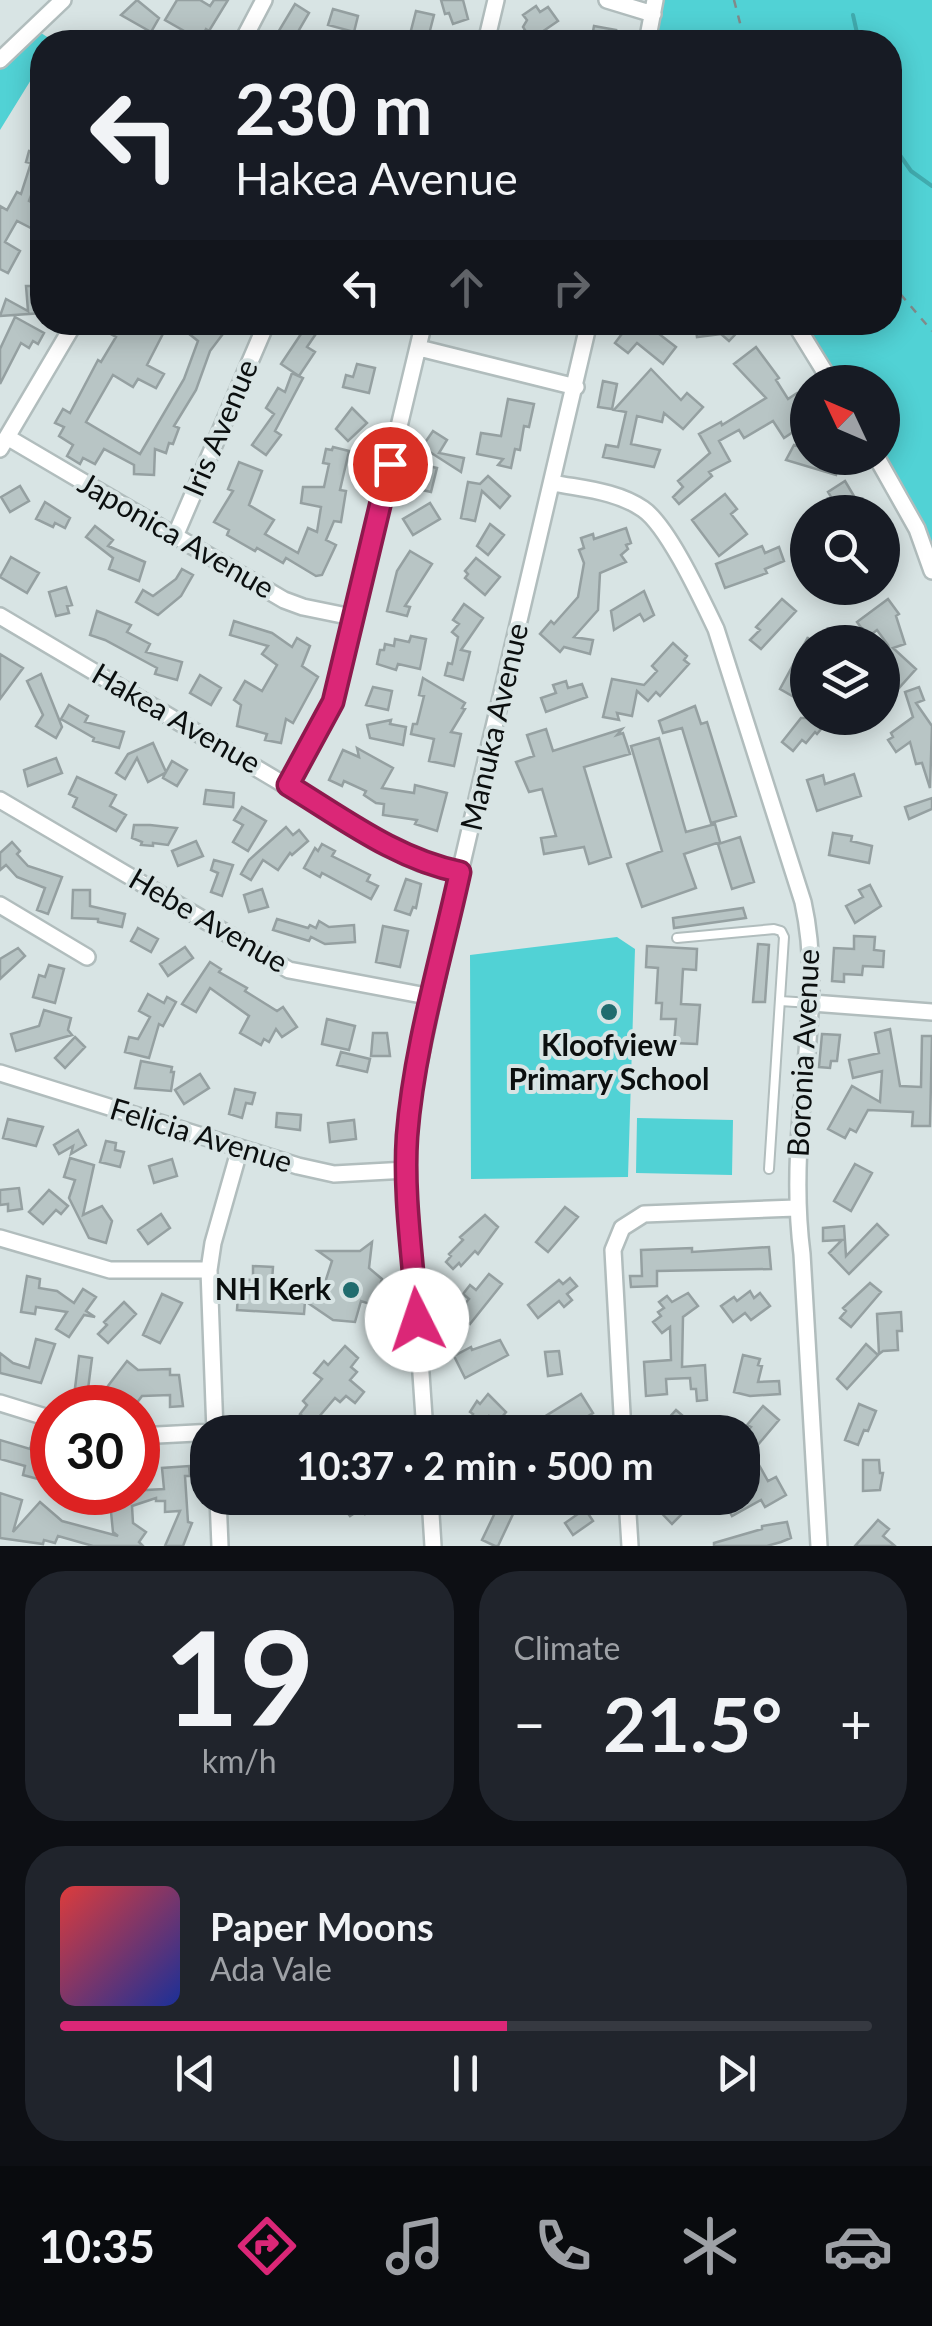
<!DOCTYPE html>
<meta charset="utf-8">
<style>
body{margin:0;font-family:Lato,sans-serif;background:#20242c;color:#f1f3f6;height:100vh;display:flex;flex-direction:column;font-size:38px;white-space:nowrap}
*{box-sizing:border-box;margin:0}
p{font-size:32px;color:#9ea1a6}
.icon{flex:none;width:55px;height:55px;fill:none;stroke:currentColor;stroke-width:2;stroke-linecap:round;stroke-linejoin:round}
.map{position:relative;height:1546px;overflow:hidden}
.drawer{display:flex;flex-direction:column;gap:25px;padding:25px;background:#0d0f14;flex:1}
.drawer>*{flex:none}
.top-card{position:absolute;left:30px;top:30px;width:872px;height:305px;border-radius:40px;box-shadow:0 5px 25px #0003;background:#171b24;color:#f1f3f6;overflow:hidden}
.needle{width:65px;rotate:314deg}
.tools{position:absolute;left:790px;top:365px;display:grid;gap:20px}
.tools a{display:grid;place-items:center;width:110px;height:110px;border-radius:50%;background:#171b24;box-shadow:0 5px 25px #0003;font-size:50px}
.speed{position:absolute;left:30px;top:1385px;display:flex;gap:20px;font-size:50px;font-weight:700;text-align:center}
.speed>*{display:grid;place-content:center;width:130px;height:130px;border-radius:50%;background:#171b24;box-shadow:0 5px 25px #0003;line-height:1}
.speed .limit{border:15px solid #d22;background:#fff;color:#111}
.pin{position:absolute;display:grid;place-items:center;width:85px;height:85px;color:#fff;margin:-42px;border:5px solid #fff;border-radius:50%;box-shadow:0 2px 10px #0007}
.me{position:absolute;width:110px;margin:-55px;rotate:356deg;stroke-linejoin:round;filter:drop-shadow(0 0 8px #0008)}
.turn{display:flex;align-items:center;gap:35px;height:210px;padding:0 40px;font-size:45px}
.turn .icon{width:130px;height:130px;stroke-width:2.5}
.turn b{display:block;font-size:70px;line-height:85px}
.lanes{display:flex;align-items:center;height:95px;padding:0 40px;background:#0003;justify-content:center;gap:50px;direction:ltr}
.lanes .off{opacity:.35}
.big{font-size:75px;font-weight:700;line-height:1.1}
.drawer .card{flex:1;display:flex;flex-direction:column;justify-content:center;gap:15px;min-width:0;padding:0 35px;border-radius:40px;background:#20242c}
.drawer .dial{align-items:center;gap:0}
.dial b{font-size:130px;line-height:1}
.song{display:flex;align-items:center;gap:30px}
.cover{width:120px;height:120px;border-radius:15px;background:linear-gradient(135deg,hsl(0 70% 55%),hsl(230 70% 35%))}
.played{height:10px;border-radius:5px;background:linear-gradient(90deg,#db2777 55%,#363941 55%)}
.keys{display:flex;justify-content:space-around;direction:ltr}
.heat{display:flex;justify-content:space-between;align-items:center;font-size:55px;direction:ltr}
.drawer .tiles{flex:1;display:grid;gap:25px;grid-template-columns:1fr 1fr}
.card:last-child{grid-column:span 2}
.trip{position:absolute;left:190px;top:1415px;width:570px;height:100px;border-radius:40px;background:#171b24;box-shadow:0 5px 25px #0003;font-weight:700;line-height:100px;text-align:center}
.tab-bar{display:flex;height:160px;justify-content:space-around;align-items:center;background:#090b0e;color:#9ea1a6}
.tab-bar .icon{width:70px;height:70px}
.tab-bar .on{color:#db2777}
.tab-bar b{font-size:45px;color:#f1f3f6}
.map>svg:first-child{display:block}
</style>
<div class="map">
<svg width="932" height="1546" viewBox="0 0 932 1546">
<rect width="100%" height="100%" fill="#d8e4e4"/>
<path fill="#51d2d5" d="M655 0H932V556L882 458V382H837L800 323 890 322V42H647Z
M41 33 55 42H42V62L0 130V68Z
M617 937 635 949 628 1177 471 1179 470 955Z
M637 1118 733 1120 732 1175 636 1173Z"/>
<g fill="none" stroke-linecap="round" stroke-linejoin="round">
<path stroke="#41abae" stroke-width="4" d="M853 15 859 42
M890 141 911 171 932 186"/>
</g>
<path fill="#b8c5c5" stroke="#95a0a1" stroke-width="2.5" d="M137 0 159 18 151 32 121 15Z
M177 0H200L210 6 214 0H228L209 31 206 29 200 40 165 20Z
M441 0H463L468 19 453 24 449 13 445 14Z
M295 4 309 13 292 42H280L274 39Z
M536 6 540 12 548 7 558 21 542 32 570 38V42H526L520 34 525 30 523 27 527 20 523 15Z
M333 9 358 16 354 32 328 25Z
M416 11 434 15 427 42H408Z
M594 26 616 30 613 42H591Z
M29 151 42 155V176L36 182 29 201 42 208 31 228 17 221 5 242 20 251 8 273 0 269V206L7 210 17 192 21 194 31 163 26 162Z
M42 279V313L0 316 6 299 28 311 26 286H32V280Z
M15 317 44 333 38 344 33 341 29 348 21 343 0 384V349Z
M89 322H169L147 365 164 374 156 388 138 379 133 387 113 375 86 422 140 454 184 379 198 341 174 322H203L208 327 212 322H232L210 351 196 390 174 426 179 428 173 444 169 443 166 453 155 449 154 475 134 474V465L104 449 95 464 83 458 80 464 67 456 73 445 59 436 64 427 55 423 63 409 70 413 98 360 101 362 116 337Z
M309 322H324L307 347 315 352 299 376 281 364Z
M631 322H653L650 327 676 347 663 364 637 343 628 353 615 343Z
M695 322H747L729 341 721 334 697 337Z
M756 347 779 378 776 380 788 399 797 393 808 415 793 424 796 430 784 438 773 421 744 438 739 430 719 441 730 461 709 472 712 476 679 504 673 497 683 487 678 481 710 453 699 434 721 422 722 425 766 398 734 364Z
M357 364 375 368 369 393 343 387 346 375 353 377Z
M651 369 681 400 687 393 703 407 683 429 664 413 662 422 637 416 631 444 660 450 654 467 603 457 606 445 618 447 626 412 614 410Z
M292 373 303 378 275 431 281 435 266 455 252 445 274 414 266 408 278 388 285 392Z
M603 381 617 384 612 409 598 407Z
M508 399 534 404 529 427 524 426 520 450 515 449 511 468 498 465 503 459 477 454 481 433 501 436Z
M352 408 367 423 348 441 336 429Z
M433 431 447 440 439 453 464 458 461 472 422 447Z
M794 445 808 449V458L840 459 836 475 786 460Z
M333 447 349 451 340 490 346 491 341 522 334 521 326 540 336 545 322 575 316 576 286 558 283 563 257 548 255 551 227 535 229 530 214 522 233 491 228 489 239 462 262 471 249 505 274 520 265 534 298 553 308 528 317 532 321 507 301 503 303 487H324L329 464 323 463 326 449 332 450Z
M419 464 437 468 431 492 413 488Z
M488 476 510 496 500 508 482 491 475 521 461 518 468 482 480 484Z
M845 481 858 503 863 500 870 512H840L828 492Z
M20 486 29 501 10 512 1 497Z
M725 494 737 509 731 514 747 534 719 556 692 520Z
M45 502 70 518 65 528 55 523 53 527 36 519Z
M430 503 440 519 413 535 403 519Z
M490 524 504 535 488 555 477 546Z
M95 526 113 540 108 546 145 562 139 581 109 569 113 558 86 537Z
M626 528 631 543 626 545 628 549 621 555 626 562 600 573 598 610 574 637 593 640 590 654 564 647 560 652 540 634 551 621 554 624 578 597 584 563 579 550 584 548 581 538 593 534 594 539Z
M762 546 765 553 779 547 784 561 765 569 767 573 725 588 716 564Z
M410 551 432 564 405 606 410 607 407 616 387 611 397 571Z
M11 557 39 573 27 593 0 577Z
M476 558 500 577 485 595 465 578 468 574 465 571Z
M182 569 193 575 181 596 158 615 136 602 143 590 153 596 176 579Z
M66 587 72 605 67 606 69 613 56 616 49 592Z
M644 591 654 615 644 621 640 614 614 630 611 611Z
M782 599 796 611 761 649 750 640 760 630 756 627Z
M888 599 899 614 896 616 905 644 893 648 916 669 882 707V677L894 664 888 645 877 630 868 637 857 622Z
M464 604 483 618 461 650 470 652 463 680 445 675 448 663 452 664 458 637 452 632 459 624 453 620Z
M97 611 131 625 127 632 150 644 146 652 182 662 177 680 155 674 157 668 105 640 90 635Z
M234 621 272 633 292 647 297 638 310 646 302 666 318 677 293 723 286 719 281 743 265 740 267 734 237 726 241 705 234 700 245 681 262 691 277 665 262 654 268 646 230 635Z
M411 636 426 639 420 669 398 664 396 670 377 664 380 650H384L385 644 394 646 395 639 409 642Z
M808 637V671L794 697 780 689Z
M673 643 687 656 684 660 689 664 660 696 656 692 648 701 637 691 632 716 617 713 619 720 603 717 612 679 644 685 657 671 652 666Z
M0 654 23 668 0 699Z
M41 674 62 727 56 738 36 726 43 715 27 681Z
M200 675 221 688 211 705 190 693Z
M423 678 465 703 462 708 465 709 451 732 461 734 454 766 429 761 434 739 411 734 413 724H417L424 696 419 695Z
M566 681 568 688 582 684 587 697 546 712 541 698 556 693 553 685Z
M373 687 392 691 388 710 366 705Z
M919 687 924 700 916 703 932 726 930 788 922 763 916 764 910 742 896 752 888 740 893 737 891 733 913 717 905 692Z
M69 705 88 716 85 722 124 732 119 748 93 741 94 738 61 719Z
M695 706 701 724 707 722 736 816 711 823 682 728 663 733 659 721Z
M801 718H821L827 722 817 734 815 732 806 743 802 740 793 751 782 742Z
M391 720 390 724 406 727 403 745 370 738 367 725Z
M546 729 553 751 622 729 617 735 623 733 630 754 584 767 611 857 589 864 584 847 544 854 541 838 556 836 542 789 529 792 516 762 534 756 527 735Z
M659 738 686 832 715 824 720 842 684 854 696 888 642 907 627 864 662 851 631 746Z
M153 743 166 772 172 761 187 770 177 786 163 778 165 773 148 782 137 758 125 779 116 773 128 754Z
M357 748 393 768 382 788 414 793 415 785 447 793 437 831 415 824 417 820 383 815 384 804 376 803 364 795 366 791 344 781 342 786 329 780 343 750 359 757Z
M56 758 62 773 28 786 24 770Z
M854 774 861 796 817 811 807 780 823 775 825 784Z
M77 777 116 795 110 806 126 815 116 831 73 807 77 798 69 794Z
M206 790 234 793 233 807 204 804Z
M932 798V809L909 819 905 807Z
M242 807 266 821 248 851 233 842 243 825 234 820Z
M134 825H150L177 828 168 845 153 843V846L141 845 142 842 132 838Z
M286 827 293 835 299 830 308 841 292 855 290 853 278 870 263 860 251 880 241 874 249 860Z
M833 833 852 836 851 841 872 846 869 863 829 855Z
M740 837 754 882 732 889 718 844Z
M196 841 203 856 178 866 172 851Z
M12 842 20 851 17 854 28 866 62 877 48 914 37 910 45 888 17 877 6 865 0 870V853Z
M322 844 335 851 332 856 370 875 367 881 378 886 371 899 322 873 320 877 304 868 315 848 318 851Z
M214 860 233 865 222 896 211 892 218 873 211 870Z
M406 879 421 884 416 908 413 907 410 915 395 910Z
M870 885 881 906 855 923 846 906 863 897 859 890Z
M262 889 268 907 249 912 244 895Z
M73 890H90V906L125 914 122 927 98 922V919L72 918Z
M743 908 746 918 674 928 673 918Z
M277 919 308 928 310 925 316 928 319 921 329 927 354 925 355 942 325 944 311 937 309 941 273 930Z
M383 926 408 931 400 967 376 962Z
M138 928 158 939 151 952 131 941Z
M854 936 875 937 874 950 884 951 883 967 863 966 862 975 844 974V982L832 981 834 948 854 949Z
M758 944 769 945 765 1002H753Z
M647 946 697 949 696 970 683 969 681 1004 700 1005 697 1044 674 1043 676 1019H661L662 1003H656L658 968 646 967Z
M185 947 193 958 168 976 160 964Z
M18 948 25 956 0 979V959Z
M210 962 221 969 219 972 247 988 245 991 277 1011 283 1007 297 1027 282 1037 276 1029 269 1042 264 1039 261 1045 240 1033 249 1016 210 988 196 1012 182 1004Z
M49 965 64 969 55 1003 33 997 39 975 45 977Z
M148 994 164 1003 167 997 176 1002 163 1026 159 1024 149 1058 125 1052 129 1037 138 1039 150 1017 139 1011Z
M44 1010 71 1018 68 1030 72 1035 16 1051 11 1034 39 1026Z
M327 1019 355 1026 349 1050 322 1044Z
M890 1029 900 1086 921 1087 922 1036H932L930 1126H912L913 1112 868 1110 856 1132 850 1129 845 1138 828 1129 852 1086 880 1102 882 1071 853 1078 849 1060 879 1053 875 1033Z
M373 1033H387L390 1056H371Z
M822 1034 840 1035 837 1061H831L830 1068 819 1067Z
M75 1037 85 1047 65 1068 55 1058Z
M341 1052 370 1059 367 1072 337 1065Z
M141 1061 172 1067 171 1072H174L171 1091 135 1088Z
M200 1074 209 1088 184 1104 175 1090Z
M235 1089 255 1093 252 1104 246 1103 242 1118 229 1114Z
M277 1113 301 1115 300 1130 276 1127Z
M8 1119 43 1127 36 1146 3 1138Z
M354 1120 356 1139 330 1142 328 1123Z
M78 1130 86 1145 71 1154 73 1146 59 1154 54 1145Z
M106 1141 116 1143 115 1150 124 1152 120 1167 100 1162Z
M70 1158 94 1165 83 1215 102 1206 112 1221 106 1243 89 1238 69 1198 75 1180 64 1177Z
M172 1159 177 1176 154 1183 149 1166Z
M855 1164 872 1173 851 1211 834 1201Z
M19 1188 22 1209 8 1211V1204L0 1205V1190Z
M49 1190 68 1206 61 1214 56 1210 43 1224 29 1212Z
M565 1207 578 1217 548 1252 536 1242Z
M161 1214 170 1228 148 1244 138 1230Z
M485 1215 498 1227 478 1254 475 1251 461 1266 459 1263 453 1269 446 1262 451 1256 449 1254 463 1240 460 1237Z
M877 1224 888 1235 849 1274 829 1253 842 1240 823 1241V1228L844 1226 846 1256Z
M372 1242 369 1268 382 1279 373 1305 361 1301 355 1322 333 1320 305 1301 304 1314 237 1310 239 1279 253 1280V1266L273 1267 271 1295 320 1298 332 1261 318 1251H360Z
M769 1247 771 1269 657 1271V1286L631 1287 630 1276H642L641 1250 692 1248V1252Z
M489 1274 502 1284 470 1324 457 1313 469 1299 463 1294 470 1285 476 1290Z
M27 1276 40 1279 39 1288 57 1291 74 1303 83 1289 96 1297 86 1311 95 1317 84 1315 69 1337 56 1329 67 1312 36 1307 35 1314 21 1312Z
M570 1278 577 1286 567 1294 572 1300 564 1307 559 1301 538 1318 528 1305 559 1280 563 1284Z
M870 1283 881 1292 851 1327 840 1318 846 1311 843 1308Z
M750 1291 754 1298 760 1293 770 1306 751 1320 745 1313 733 1322 721 1306 734 1297 737 1301Z
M688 1293 698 1306 683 1317 682 1367 705 1365 707 1400 697 1401 696 1389H691L690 1378 666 1379 667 1394 646 1396 644 1362 671 1360 670 1327 662 1333 653 1322 661 1316 658 1312 664 1308 659 1302 667 1296 672 1302Z
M162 1294 182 1303 160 1343 143 1335Z
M124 1302 136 1314 108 1343 98 1334 107 1325 104 1322Z
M901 1312 902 1331H897L898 1350 883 1351 879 1354 877 1314Z
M36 1339 55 1344 41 1383 0 1373V1353L13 1363 29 1368Z
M500 1340 508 1355 465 1378 454 1356 471 1347 472 1350Z
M866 1344 878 1355 847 1389 837 1379Z
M345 1346 358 1358 351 1367 357 1372 350 1380 364 1392 355 1403 346 1396 340 1402 335 1398 312 1425 300 1414 307 1405 303 1401 322 1379 314 1373 324 1361 328 1365Z
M559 1351 562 1374 548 1376 545 1352Z
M743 1355 760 1359 758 1365 762 1366 758 1382 779 1381 780 1394 750 1396 734 1392Z
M79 1356 92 1358 87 1397 74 1396Z
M127 1361 138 1370 170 1369V1375H179L183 1406 170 1407V1395L142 1396 133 1408 118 1397 110 1408 98 1399Z
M488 1394 506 1412 498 1422 489 1416 477 1432H460L473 1414 470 1412 477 1401 480 1404Z
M581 1394 593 1413 562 1432 557 1425 542 1432 536 1422Z
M859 1404 876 1411 868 1431 864 1430 858 1445 845 1440Z
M763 1406 779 1420 751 1453 742 1446V1437L751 1427 747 1425Z
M676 1410 690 1422 680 1432H656Z
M33 1438 49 1442 47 1449 52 1450V1472L41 1469 38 1479 23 1475 25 1466 0 1459V1440L30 1449Z
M863 1460H879L880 1473H883L880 1490 863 1491Z
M759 1465 768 1481 776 1477 786 1495 765 1507 761 1500 732 1516 727 1507 700 1508V1498H742V1491L753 1485 746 1472Z
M189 1466 190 1476H185L188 1522 192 1523 183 1546H165L180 1511 165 1512V1501H156V1498L132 1506 133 1523 146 1532 139 1542 143 1546H93L58 1536 55 1543 44 1540 43 1544 0 1538V1493L22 1500 13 1532 40 1502 62 1521 118 1536 113 1532 109 1492 164 1489 162 1468Z
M284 1498H327V1505L285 1509Z
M353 1498H377L379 1504 365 1514 361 1509 350 1516 343 1507Z
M502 1498H511V1510L514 1512 498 1546H495L482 1540Z
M647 1498H679L672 1505 681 1515 672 1524Z
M585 1509 593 1521 573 1535 565 1523Z
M878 1520 889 1529 883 1536 895 1546H855Z
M787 1522 791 1538 781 1542 767 1546H714V1543L762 1529V1526Z"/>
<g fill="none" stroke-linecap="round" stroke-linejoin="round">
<g stroke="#b1bdbd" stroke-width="12">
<path id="lane" d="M677 938 774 929 781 931 784 937 769 1169
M780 1001 811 1003"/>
</g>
<g stroke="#b1bdbd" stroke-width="20">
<path id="street" d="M607 0 653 14
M242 42 264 0
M486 42 496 0
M647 42 655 0
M0 60 63 0
M794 322 831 382
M419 348 576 387
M7 437 284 600 303 607 352 617
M0 449 75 322
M877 458 917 529 932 571
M553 483C583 489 617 491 643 509 668 526 702 600 716 629L803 902C819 974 807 1044 801 1116 797 1162 796 1208 802 1254L819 1546
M176 534 267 322
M0 616 391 848 420 863 460 872
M288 785 333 702 424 322
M0 800 289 970 432 997
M0 905 87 957
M812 1003 932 1012
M0 1073 298 1166 334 1174 407 1170
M0 1238 110 1270H209
M0 1403 52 1419
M215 1432 209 1270 213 1243 240 1148
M425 1432 407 1170 412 1096 460 872 589 322
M623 1432 613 1250 622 1228 644 1214 796 1208
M138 1436 215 1432
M218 1498 220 1546
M430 1498 433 1546
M627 1498 630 1546"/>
</g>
<path stroke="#818a8a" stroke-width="2.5" stroke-dasharray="8 8" stroke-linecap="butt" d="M734 0 745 42
M890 282 932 331"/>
<use href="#lane" stroke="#fff" stroke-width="8"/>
<use href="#street" stroke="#fff" stroke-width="15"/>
</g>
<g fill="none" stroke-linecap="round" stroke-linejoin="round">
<g stroke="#8e194d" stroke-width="25">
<path id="route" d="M390 464 333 702 288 785C344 819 396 859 460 872 441 959 414 1047 407 1136 403 1196 413 1259 417 1320"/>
</g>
<use href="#route" stroke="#db2777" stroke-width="18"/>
</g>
<g fill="#206c6e" stroke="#d8e4e4" stroke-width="4">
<circle cx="609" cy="1012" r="10"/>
<circle cx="351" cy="1290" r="10"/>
</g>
<g text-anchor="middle" stroke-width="8" stroke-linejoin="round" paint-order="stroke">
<g font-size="30" fill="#0b0f0f" stroke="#d8e4e4">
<text transform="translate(221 428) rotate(-67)" y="10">Iris Avenue</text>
<text transform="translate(176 536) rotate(30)" y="10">Japonica Avenue</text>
<text transform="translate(176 719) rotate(30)" y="10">Hakea Avenue</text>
<text transform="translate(495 727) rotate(-77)" y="10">Manuka Avenue</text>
<text transform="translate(208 921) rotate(30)" y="10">Hebe Avenue</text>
<text transform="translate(804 1053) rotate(-87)" y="10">Boronia Avenue</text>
<text transform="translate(201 1136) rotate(17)" y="10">Felicia Avenue</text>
</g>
<g font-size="30" font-weight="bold" fill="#0b0f0f" stroke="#d8e4e4">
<text x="609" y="1056">Kloofview<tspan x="609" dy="34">Primary School</tspan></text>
<text x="331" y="1300" text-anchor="end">NH Kerk</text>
</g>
</g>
</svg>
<div class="tools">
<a><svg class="needle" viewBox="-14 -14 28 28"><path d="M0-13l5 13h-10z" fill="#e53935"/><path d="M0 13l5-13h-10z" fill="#9ea1a6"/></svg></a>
<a><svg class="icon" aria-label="search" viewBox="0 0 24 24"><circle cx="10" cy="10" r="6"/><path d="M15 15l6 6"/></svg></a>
<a><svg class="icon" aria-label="layers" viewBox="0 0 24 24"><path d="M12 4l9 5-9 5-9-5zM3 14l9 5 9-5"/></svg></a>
</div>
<div class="speed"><div class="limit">30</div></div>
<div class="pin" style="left:390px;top:464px;background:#d93025"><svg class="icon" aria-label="arrive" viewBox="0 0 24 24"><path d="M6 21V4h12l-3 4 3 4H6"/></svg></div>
<svg class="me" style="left:417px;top:1320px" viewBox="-20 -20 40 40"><circle r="19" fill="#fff"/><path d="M0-13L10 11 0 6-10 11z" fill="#db2777"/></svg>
<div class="trip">10:37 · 2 min · 500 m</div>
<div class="top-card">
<div class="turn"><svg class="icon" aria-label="left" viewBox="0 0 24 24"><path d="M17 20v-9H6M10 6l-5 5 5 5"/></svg><div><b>230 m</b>Hakea Avenue</div></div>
<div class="lanes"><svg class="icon" aria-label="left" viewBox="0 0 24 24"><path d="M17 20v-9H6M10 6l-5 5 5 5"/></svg><svg class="icon off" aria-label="ahead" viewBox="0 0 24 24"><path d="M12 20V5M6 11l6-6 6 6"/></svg><svg class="icon off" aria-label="right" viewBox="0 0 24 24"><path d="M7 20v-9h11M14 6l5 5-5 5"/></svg></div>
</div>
</div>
<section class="drawer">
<div class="tiles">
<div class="card dial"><b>19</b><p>km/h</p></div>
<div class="card"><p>Climate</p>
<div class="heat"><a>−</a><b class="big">21.5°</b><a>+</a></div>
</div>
<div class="card">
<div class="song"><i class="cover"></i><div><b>Paper Moons</b><p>Ada Vale</p></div></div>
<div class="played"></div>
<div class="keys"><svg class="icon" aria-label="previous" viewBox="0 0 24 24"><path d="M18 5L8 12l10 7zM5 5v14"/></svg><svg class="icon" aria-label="pause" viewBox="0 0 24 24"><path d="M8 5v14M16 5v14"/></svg><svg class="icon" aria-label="next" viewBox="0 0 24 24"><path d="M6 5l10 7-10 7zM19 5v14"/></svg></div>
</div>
</div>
</section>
<nav class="tab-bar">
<b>10:35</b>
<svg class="icon on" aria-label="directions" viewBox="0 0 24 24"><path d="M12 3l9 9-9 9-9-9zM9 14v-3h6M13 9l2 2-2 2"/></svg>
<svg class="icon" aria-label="music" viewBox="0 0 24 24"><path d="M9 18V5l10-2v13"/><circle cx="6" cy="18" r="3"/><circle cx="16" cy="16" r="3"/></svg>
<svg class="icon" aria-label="phone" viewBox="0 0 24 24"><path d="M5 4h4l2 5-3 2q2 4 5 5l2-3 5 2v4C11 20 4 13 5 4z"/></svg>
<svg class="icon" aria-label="climate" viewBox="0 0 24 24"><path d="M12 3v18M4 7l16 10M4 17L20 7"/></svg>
<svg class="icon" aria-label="car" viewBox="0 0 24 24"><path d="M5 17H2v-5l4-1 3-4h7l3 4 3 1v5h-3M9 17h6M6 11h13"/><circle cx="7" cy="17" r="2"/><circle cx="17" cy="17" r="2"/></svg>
</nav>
